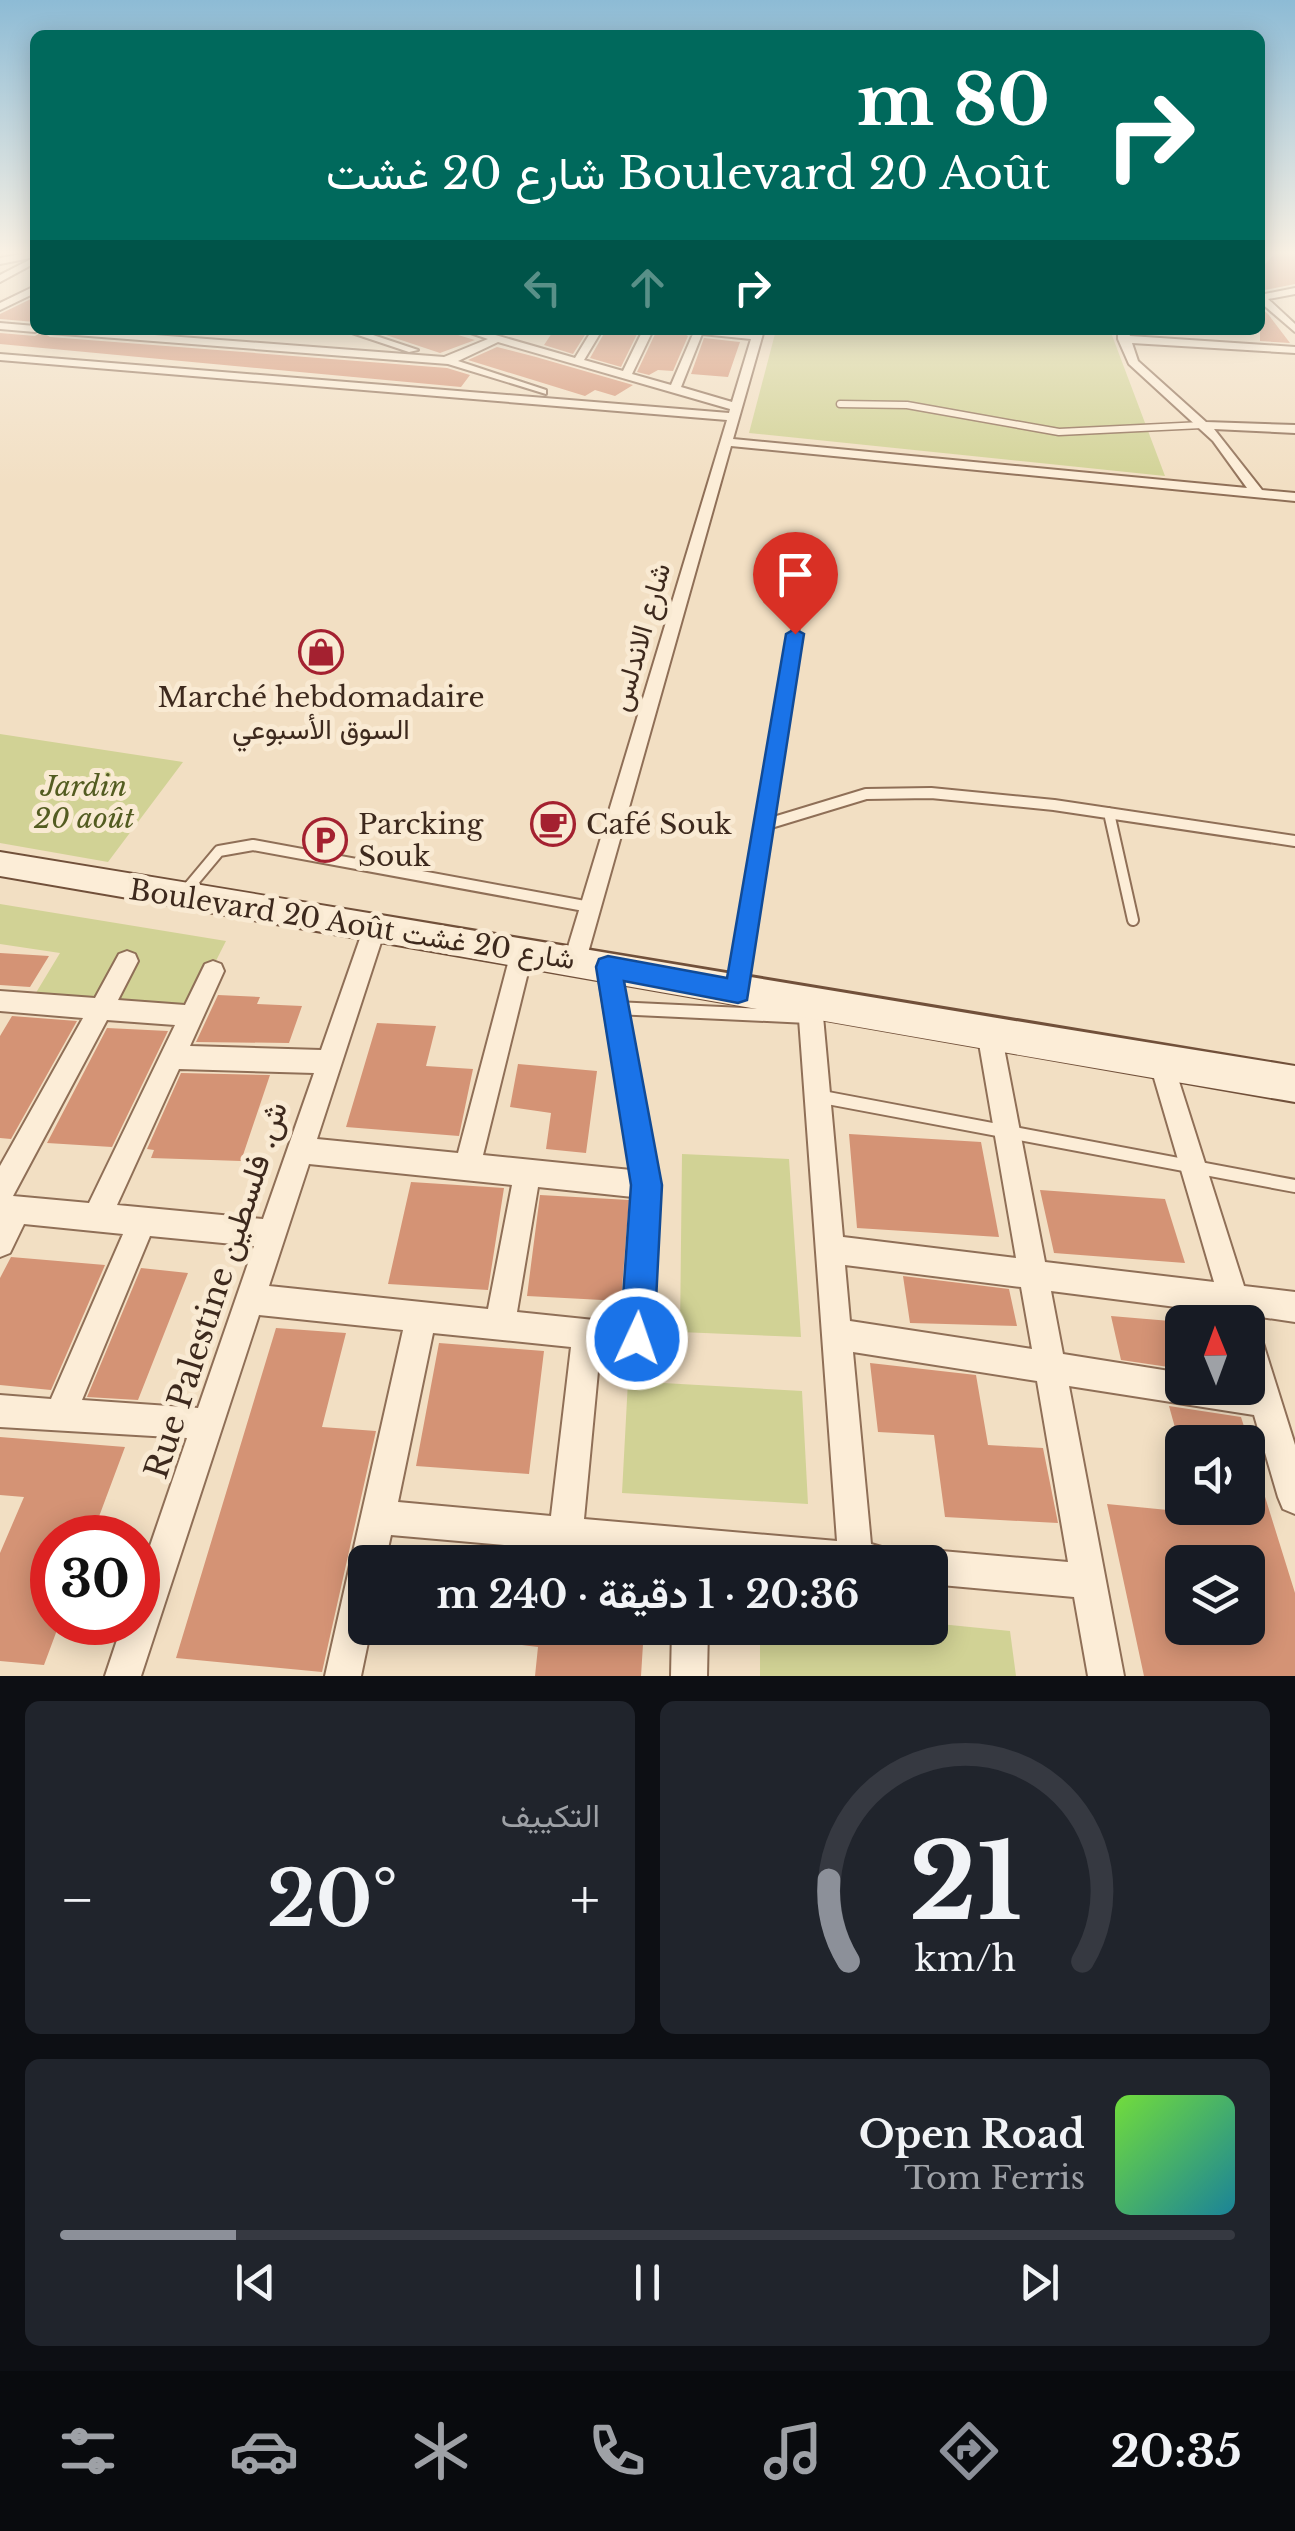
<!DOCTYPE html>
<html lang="ar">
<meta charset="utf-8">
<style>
body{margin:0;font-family:"Libre Baskerville",Vazirmatn,serif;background:#20242c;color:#f1f3f6;direction:rtl;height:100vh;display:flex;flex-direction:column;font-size:38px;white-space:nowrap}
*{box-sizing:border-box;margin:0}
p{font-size:32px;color:#9ea1a6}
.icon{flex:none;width:55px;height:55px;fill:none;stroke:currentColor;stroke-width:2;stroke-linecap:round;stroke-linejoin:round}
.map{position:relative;height:1676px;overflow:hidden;direction:ltr}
.sheet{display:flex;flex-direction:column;gap:25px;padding:25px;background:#0d0f14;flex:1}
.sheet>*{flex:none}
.guide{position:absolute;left:30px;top:30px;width:1235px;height:305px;border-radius:15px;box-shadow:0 5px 25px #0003;direction:rtl;background:#00695c;color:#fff;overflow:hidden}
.needle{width:65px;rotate:359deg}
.tools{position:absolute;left:1165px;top:1305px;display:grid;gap:20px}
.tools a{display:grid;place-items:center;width:100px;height:100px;border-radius:15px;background:#171b24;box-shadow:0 5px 25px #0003;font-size:50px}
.speed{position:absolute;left:30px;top:1515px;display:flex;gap:20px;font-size:50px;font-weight:700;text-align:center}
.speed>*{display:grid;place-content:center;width:130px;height:130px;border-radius:50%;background:#171b24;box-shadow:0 5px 25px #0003;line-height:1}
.speed .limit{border:15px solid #d22;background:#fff;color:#111}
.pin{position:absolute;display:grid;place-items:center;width:85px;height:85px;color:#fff;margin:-102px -42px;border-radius:50% 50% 50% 0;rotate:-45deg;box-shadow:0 0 10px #0007}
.pin .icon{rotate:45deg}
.me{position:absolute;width:110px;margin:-55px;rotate:3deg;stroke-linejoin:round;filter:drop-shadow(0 0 8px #0008)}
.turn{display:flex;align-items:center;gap:35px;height:210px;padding:0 50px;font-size:45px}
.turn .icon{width:130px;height:130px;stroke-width:2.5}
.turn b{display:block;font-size:70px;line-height:85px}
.lanes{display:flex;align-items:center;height:95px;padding:0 50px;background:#0003;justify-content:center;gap:50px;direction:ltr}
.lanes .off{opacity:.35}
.big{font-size:75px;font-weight:700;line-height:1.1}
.sheet .widget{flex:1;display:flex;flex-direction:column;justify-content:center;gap:15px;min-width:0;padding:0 35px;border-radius:15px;background:#20242c}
.sheet .dial{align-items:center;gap:0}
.dial svg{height:260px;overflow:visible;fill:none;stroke:#363941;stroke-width:7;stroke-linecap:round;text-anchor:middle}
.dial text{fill:#f1f3f6;stroke:none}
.song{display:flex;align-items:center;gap:30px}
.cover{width:120px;height:120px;border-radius:15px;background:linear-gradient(135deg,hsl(100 70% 55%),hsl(190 70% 35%))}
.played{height:10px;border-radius:5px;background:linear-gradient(90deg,#8c9099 15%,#363941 15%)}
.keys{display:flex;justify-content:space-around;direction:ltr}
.heat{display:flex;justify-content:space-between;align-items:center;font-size:55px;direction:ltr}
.sheet .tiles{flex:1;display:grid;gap:25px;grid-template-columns:1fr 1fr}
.widget:last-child{grid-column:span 2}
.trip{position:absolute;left:348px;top:1545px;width:600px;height:100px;border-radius:15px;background:#171b24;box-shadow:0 5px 25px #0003;font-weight:700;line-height:100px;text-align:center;direction:rtl}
.dock{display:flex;height:160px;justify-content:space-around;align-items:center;background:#090b0e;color:#9ea1a6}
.dock .icon{width:70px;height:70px}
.dock .on{color:#8c9099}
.dock b{font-size:45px;color:#f1f3f6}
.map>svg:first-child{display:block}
</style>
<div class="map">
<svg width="1295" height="1676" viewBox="0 0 1295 1676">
<rect width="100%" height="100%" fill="#f2dfc3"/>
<path fill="#d1d295" d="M776 330H1110L1165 476 749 433Z
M0 734 183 762 108 862 0 843Z
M0 904 226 941 189 1014 31 1001 60 953 0 944Z
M682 1154 789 1159 801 1337 680 1332Z
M628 1381 802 1391 808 1504 622 1493Z
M930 1623 1010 1631 1016 1676H760V1628H930Z"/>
<path fill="#d49375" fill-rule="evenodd" d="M1277 251H1295V284L1260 291V270Z
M35 297V322L0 319V314Z
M1260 307 1268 314 1290 343 1260 341Z
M384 330H441L475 340 440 353 383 334Z
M554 330H588L573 354 544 345Z
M606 330H639L621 367 590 358Z
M657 330H677L688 336 673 371 658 370 649 375 637 372Z
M42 332 50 337 447 368 470 375 461 387 0 344V333L35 336Z
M704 338 740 342 728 377 691 374Z
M497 347 536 357 633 385 615 396 595 390 585 396 468 360Z
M0 953 49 956 30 987 0 985Z
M218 995 260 997 257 1004 302 1006 289 1043 196 1042Z
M12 1016 77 1021 11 1139 0 1138V1036Z
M377 1023 436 1026 426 1066 473 1069 459 1136 346 1127Z
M107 1028 168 1031 112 1147 47 1143Z
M518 1064 597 1071 586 1153 546 1149 551 1113 510 1107Z
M181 1073 270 1075 241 1161 151 1158 154 1150 147 1149Z
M849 1134 981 1142 999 1237 857 1228Z
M411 1182 504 1188 488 1290 388 1284Z
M1040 1190 1165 1199 1185 1263 1054 1253Z
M540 1195 629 1200 621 1301 527 1296Z
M11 1257 105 1265 51 1390 0 1385V1278Z
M141 1268 188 1273 138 1400 87 1397Z
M903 1276 1009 1289 1017 1326 910 1323Z
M1111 1316 1182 1322V1369L1121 1360Z
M276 1328 346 1333 322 1427 376 1431 322 1672 176 1658Z
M439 1343 544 1351 529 1474 416 1466Z
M870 1363 976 1375 988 1445 1043 1448 1058 1523 945 1517 934 1435 878 1432Z
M1169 1406 1241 1417 1249 1442H1179Z
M0 1437 125 1447 91 1538H52V1622H60L44 1665 0 1661V1553L24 1497 0 1495Z
M1252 1455 1295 1593V1676H1144L1107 1504 1198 1513 1196 1508H1248V1456ZM1182 1562H1248V1628H1182Z
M491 1628H644L641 1676H535L538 1647 491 1641Z"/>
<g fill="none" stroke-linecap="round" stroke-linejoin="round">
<g stroke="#8f6f57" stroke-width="9">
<path id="service-far3" d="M840 404 907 405 1059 432 1202 425"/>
</g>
<g stroke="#8f6f57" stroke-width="10">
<path id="service-far2" d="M782 714 807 558"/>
</g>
<g stroke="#8f6f57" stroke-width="14">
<path id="service-far1" d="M1109 813 1133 920
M764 825 866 794 931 793 1054 805 1295 841
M183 894 219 851 253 845 590 907
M743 960 783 711"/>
</g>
<g stroke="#8f6f57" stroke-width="16">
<path id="service" d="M739 986 743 958
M615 1008 808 1017
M817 1096 1295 1186"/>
</g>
<g stroke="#8f6f57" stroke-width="4">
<path id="minor" d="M33 252 35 257 0 264V258Z
M35 257V263L0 282V275Z
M35 286V293L0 310V303Z
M1295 288V294L1268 299 1295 324V332L1260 302V295Z
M0 323 35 326V330H39L35 332 0 329Z
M45 330H89L444 357 488 339 462 330H478L575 358 592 330H602L584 360 623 371 643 330H653L632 374 671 385 693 334 681 330 753 333 764 330 733 439 1247 488 1213 441 1129 364 1118 339V330H1128L1130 336 1295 347V353L1132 343 1138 361 1206 422 1295 425V433L1214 429 1262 490 1295 493V501L731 446 586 960 583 967 575 970 567 967 564 960 727 420 0 360V354L729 413 730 409 498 342 458 361 546 390V394L448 364 50 333ZM702 334 751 339 732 402 681 387Z
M343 330H358L418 350 409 352Z
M375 918 383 920 386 927 317 1139 458 1153 511 952 514 945 522 942 530 945 533 952 483 1155 631 1170 597 967 600 960 608 957 616 960 619 967 660 1185 652 1339 648 1350 637 1354 600 1350 584 1519 837 1541 798 1005 802 998 810 994 818 998 822 1005 843 1237 1016 1258 977 1032 981 1024 989 1021 997 1024 1001 1032 1045 1262 1214 1282 1149 1061 1152 1053 1161 1049 1170 1053 1244 1286 1295 1292V1322L1254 1316 1253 1330 1259 1332 1263 1343 1295 1445V1514L1283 1509 1278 1497 1254 1415 1069 1386 1124 1676H1088L1074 1597 930 1584V1562H915L918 1555 930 1550 1068 1562 1037 1381 853 1352 871 1544 892 1550 897 1562H696L391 1535 385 1562H365V1628H371L361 1676H325L403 1330 259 1315 141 1676H105L123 1622H138V1581L187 1438 0 1427V1395L51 1399 123 1234 24 1224 10 1253 0 1257V1166L83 1018 0 1011V991L95 998 119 954 127 951 135 954 138 961 118 1000 185 1005 205 964 213 961 221 964 224 971 190 1046 321 1050 364 927 367 920ZM107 1020 175 1025 89 1203 13 1196ZM179 1069 314 1073 263 1219 117 1205ZM309 1164 512 1185 488 1309 269 1286ZM538 1187 633 1197 623 1323 517 1312ZM150 1236 254 1246 198 1408 82 1400ZM845 1265 1021 1287 1032 1349 850 1321ZM1051 1291 1223 1313 1226 1322H1248V1388H1182V1373L1063 1354ZM433 1333 571 1347 551 1516 398 1502Z
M672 1628H708L707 1676H671Z"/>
</g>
<g stroke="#71503a" stroke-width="4">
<path id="secondary" d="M0 852C432 922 863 998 1295 1066V1102C863 1030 432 950 0 876Z"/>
</g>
<use href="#service-far3" stroke="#fcedd7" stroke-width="6"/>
<use href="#service-far2" stroke="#fcedd7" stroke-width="8"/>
<use href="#service-far1" stroke="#fcedd7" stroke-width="10"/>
<use href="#service" stroke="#fcedd7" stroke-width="12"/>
<use href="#minor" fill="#fcedd7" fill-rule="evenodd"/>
<use href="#secondary" fill="#fcedd7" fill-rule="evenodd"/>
</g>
<linearGradient id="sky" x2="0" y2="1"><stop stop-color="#8dbbd5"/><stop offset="0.52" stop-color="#f9f1e4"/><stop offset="1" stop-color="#f9f1e4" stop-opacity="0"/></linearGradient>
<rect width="1295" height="486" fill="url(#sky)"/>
<path fill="#1a73e8" stroke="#114b97" stroke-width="2.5" d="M795 629 804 634 747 1000 738 1003 624 981 662 1185 654 1339 649 1351 637 1356 625 1351 620 1339 631 1185 596 967 599 959 608 956 727 978 786 634Z"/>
<defs>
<g id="shop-ring" transform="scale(2.25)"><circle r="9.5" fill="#f9ead3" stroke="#a42130" stroke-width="1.5"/><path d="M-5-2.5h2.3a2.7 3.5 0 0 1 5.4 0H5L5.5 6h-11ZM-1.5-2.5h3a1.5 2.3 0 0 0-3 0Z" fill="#a42130"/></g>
<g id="cafe-ring" transform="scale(2.25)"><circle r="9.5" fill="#f9ead3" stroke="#a42130" stroke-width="1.5"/><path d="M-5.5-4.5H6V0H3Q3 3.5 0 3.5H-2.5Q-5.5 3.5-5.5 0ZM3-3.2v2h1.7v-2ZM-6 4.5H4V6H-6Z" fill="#a42130"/></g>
<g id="parking-ring" transform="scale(2.25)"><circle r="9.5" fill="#f9ead3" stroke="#a42130" stroke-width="1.5"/><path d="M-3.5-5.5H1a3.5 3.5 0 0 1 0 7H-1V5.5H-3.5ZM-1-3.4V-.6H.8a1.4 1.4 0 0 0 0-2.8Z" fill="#a42130"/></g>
</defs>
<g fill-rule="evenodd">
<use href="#shop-ring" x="321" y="652"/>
<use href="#cafe-ring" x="553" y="824"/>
<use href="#parking-ring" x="325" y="840"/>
</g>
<g text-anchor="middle" stroke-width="10" stroke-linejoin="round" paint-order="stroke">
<g font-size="28" fill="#3d291d" stroke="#f9ead3">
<text transform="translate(640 637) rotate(-74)" y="10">شارع الاندلس</text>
<text transform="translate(352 924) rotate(9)" y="10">Boulevard 20 Août شارع 20 غشت</text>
</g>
<g font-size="28" fill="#3d291d" stroke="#f9ead3" text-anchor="start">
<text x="321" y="707" text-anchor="middle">Marché hebdomadaire<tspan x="321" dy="32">السوق الأسبوعي</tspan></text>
<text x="358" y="834">Parcking<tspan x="358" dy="32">Souk</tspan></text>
<text x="586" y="834">Café Souk</text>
</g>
<g font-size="28" font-style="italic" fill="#535c21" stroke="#f9ead3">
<text x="84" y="796">Jardin<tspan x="84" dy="32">20 août</tspan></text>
</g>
<g font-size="32" fill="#3d291d" stroke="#f9ead3">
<text transform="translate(216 1290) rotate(-72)" y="11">Rue Palestine ش. فلسطين</text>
</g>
</g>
</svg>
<div class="tools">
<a><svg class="needle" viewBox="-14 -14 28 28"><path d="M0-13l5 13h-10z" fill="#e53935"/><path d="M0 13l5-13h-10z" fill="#9ea1a6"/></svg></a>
<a><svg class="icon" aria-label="sound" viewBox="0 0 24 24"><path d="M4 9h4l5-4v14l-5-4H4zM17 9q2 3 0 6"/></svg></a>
<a><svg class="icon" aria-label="layers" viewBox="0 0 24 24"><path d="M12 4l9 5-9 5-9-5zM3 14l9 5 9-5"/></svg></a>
</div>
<div class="speed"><div class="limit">30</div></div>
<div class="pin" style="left:795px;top:634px;background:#d93025"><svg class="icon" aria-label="arrive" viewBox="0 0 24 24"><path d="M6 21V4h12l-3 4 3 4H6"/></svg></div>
<svg class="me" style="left:637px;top:1339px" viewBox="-20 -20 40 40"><circle r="17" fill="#1a73e8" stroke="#fff" stroke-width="3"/><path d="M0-11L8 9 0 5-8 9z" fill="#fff"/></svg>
<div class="trip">20:36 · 1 دقيقة · 240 m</div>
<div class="guide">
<div class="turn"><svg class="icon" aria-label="right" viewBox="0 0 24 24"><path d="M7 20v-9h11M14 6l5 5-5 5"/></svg><div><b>80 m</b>Boulevard 20 Août شارع 20 غشت</div></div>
<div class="lanes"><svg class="icon off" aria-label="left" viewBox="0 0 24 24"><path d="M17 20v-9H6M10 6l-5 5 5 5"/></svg><svg class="icon off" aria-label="ahead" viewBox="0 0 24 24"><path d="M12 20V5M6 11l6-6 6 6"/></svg><svg class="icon" aria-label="right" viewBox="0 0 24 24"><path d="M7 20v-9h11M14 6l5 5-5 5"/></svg></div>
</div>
</div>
<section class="sheet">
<div class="tiles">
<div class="widget dial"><svg viewBox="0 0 100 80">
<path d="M14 69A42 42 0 1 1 86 69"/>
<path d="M14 69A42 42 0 0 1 8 44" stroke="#8c9099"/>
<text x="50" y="56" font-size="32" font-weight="700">21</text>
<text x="50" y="72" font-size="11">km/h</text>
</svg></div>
<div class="widget"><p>التكييف</p>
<div class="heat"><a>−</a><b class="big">20°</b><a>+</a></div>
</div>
<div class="widget">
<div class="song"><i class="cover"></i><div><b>Open Road</b><p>Tom Ferris</p></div></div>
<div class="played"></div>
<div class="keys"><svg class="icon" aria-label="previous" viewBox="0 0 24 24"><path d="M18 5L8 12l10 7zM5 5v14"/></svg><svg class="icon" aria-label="pause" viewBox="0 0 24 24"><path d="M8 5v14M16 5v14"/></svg><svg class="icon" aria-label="next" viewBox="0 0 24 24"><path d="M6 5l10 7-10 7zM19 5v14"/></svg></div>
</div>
</div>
</section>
<nav class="dock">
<b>20:35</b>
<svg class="icon on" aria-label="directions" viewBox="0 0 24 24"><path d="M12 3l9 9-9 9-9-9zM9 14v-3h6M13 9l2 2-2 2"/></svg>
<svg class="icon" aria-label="music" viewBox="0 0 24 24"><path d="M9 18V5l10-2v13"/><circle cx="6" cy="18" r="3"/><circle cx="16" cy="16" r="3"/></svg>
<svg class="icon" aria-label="phone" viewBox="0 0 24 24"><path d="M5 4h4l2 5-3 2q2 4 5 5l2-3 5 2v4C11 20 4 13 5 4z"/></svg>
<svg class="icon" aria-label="climate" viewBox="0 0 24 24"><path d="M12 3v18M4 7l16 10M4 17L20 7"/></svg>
<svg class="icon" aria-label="car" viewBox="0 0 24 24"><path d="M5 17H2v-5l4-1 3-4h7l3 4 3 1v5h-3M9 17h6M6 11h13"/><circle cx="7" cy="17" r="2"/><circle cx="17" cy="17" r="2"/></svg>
<svg class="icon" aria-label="filters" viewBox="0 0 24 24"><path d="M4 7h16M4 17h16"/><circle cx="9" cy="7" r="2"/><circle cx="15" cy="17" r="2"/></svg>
</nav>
